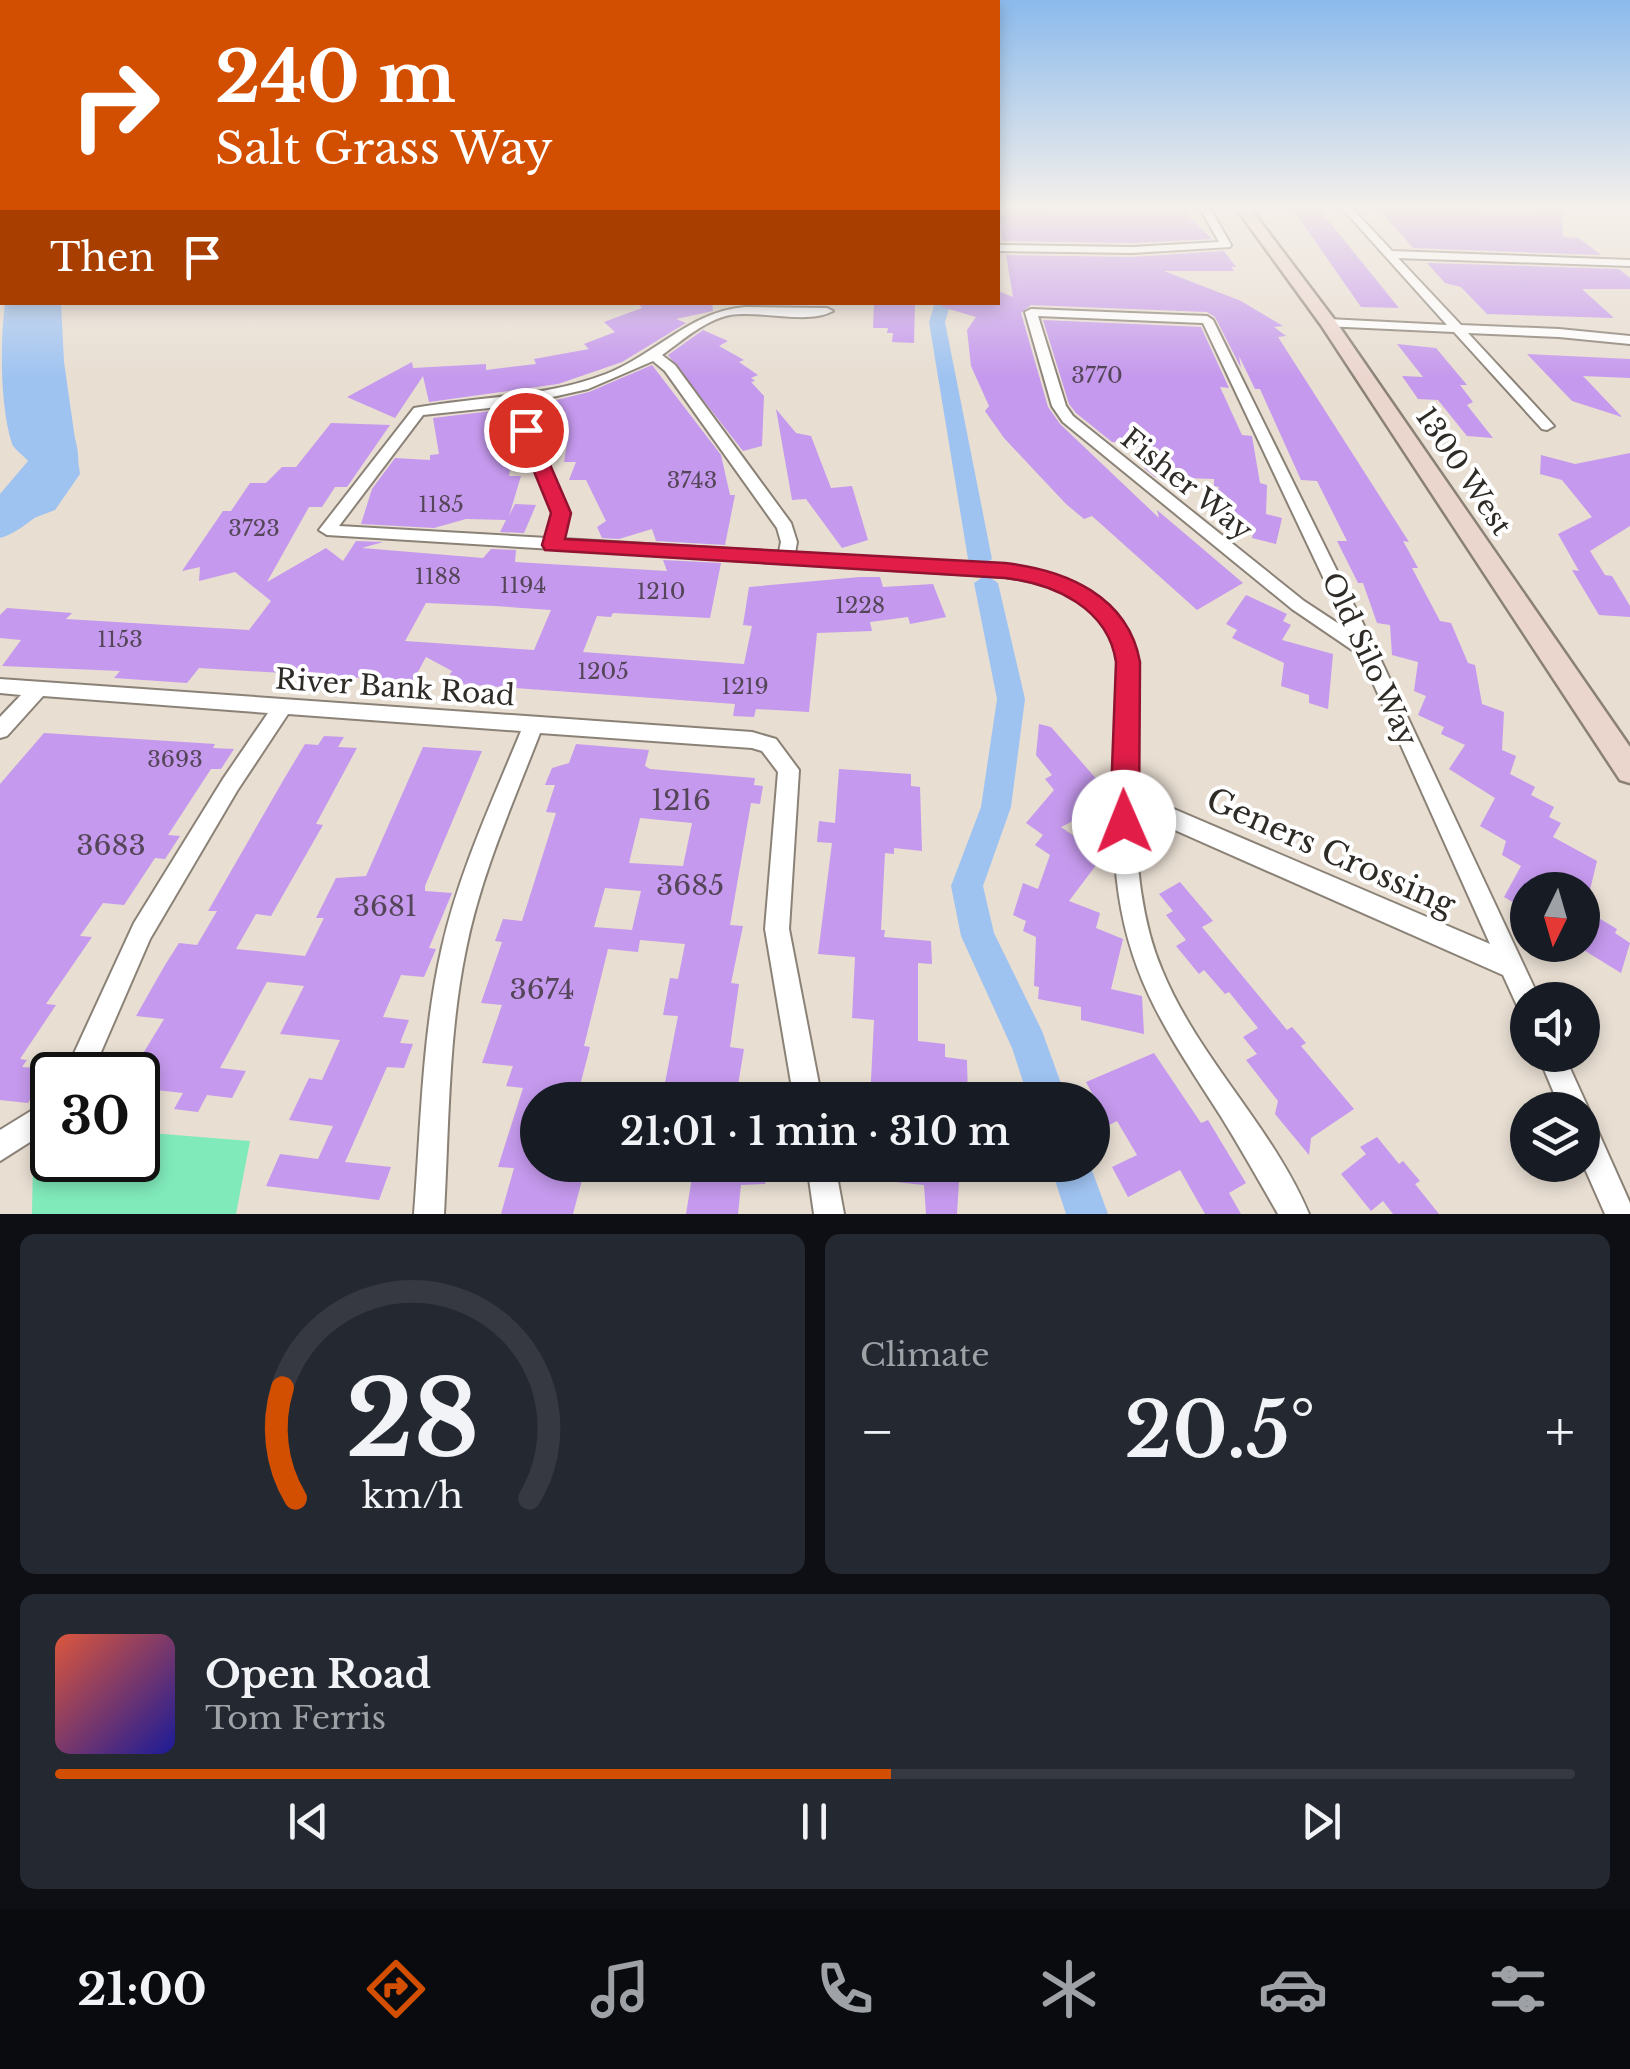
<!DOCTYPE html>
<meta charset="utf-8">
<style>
body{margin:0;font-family:"Libre Baskerville",serif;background:#242831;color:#f1f3f6;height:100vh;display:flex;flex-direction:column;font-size:38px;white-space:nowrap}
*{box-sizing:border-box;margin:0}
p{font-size:32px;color:#9ea1a6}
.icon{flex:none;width:55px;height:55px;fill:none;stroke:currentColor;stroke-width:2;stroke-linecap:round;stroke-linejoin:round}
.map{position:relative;height:1214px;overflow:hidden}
.details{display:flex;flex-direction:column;gap:20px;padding:20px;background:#0d0f14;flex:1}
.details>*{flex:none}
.top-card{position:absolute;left:0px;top:0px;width:1000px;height:305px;box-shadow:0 5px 15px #0003;background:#d24e00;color:#fff;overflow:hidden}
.needle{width:65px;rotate:185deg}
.controls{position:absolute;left:1510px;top:872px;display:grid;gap:20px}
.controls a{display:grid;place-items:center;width:90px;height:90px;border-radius:50%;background:#171b24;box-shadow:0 5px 15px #0003;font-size:50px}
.speed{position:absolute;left:30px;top:1052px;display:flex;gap:20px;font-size:50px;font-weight:700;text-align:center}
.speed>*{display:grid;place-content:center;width:130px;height:130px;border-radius:50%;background:#171b24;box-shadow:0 5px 15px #0003;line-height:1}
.speed .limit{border:5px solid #111;border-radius:15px;background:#fff;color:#111}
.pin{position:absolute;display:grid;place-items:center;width:85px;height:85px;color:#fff;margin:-42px;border:5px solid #fff;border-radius:50%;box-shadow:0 2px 10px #0007}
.me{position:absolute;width:110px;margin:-55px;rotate:359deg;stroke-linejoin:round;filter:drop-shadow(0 0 8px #0008)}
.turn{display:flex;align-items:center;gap:35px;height:210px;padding:0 50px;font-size:45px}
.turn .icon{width:130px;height:130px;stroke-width:2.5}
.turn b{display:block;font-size:70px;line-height:85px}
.then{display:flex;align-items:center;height:95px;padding:0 50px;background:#0003;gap:20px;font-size:38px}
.big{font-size:75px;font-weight:600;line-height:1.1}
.details .card{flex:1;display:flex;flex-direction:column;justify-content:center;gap:15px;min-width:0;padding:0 35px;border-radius:15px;background:#242831}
.details .dial{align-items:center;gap:0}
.dial svg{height:260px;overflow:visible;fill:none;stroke:#363941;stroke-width:7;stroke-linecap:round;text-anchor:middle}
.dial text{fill:#f1f3f6;stroke:none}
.song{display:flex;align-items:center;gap:30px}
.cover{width:120px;height:120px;border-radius:15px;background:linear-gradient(135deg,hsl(10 70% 55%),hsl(240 70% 35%))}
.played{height:10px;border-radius:5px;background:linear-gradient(90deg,#d24e00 55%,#363941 55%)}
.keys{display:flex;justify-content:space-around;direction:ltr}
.heat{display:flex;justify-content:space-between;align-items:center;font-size:55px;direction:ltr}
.details .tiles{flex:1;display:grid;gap:20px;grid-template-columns:1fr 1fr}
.card:last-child{grid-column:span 2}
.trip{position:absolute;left:520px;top:1082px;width:590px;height:100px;border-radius:50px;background:#171b24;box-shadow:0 5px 15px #0003;font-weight:600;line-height:100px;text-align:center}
.tab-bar{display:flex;height:160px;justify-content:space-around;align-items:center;background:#090b0e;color:#9ea1a6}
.tab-bar .icon{width:70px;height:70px}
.tab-bar .on{color:#d24e00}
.tab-bar b{font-size:45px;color:#f1f3f6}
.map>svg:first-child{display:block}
</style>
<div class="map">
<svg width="1630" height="1214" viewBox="0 0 1630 1214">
<rect width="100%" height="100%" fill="#e8ded2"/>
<path fill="#80eabb" d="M138 1132 250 1141 236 1214H32L33 1158 52 1142V1160H138Z"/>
<path fill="#9fc3f1" d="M5 303H55C52 317 44 334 45 348 47 414 122 459 40 514 27 523 15 534 0 538V494L28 461C23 455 15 450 12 444 0 406 0 344 5 303Z"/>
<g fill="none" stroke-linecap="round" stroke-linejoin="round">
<path fill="#9fc3f1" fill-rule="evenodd" d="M935 302H951L945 322 992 559 980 567 968 559 929 322Z
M986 575 998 583 1025 699 1011 807 983 886 994 933 1042 1031 1067 1100H1029L1012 1048 961 936 951 886 981 807 997 699 974 583Z
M1050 1165H1090L1108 1214H1066Z"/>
<path fill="#9fc3f1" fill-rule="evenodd" d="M33 302H61L64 362 80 474 55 510 0 531V505L29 494 44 473 34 362Z"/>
</g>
<path fill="#c599ed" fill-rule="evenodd" d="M1292 208H1318L1399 308 1361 307Z
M1378 208 1538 212V208H1562L1563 237 1579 238 1601 255 1413 248Z
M1009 210 1186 213 1212 239 1132 243 1002 241 999 213Z
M1224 251 1236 267H1231L1234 271H1164L1241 301 1283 326 1274 327 1286 336 1278 337 1409 542 1403 541 1418 568H1412L1440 621 1451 623 1468 663 1475 665 1482 704 1504 712 1502 750 1516 756 1510 774 1535 787 1531 795 1554 807 1549 817 1561 823 1553 837 1597 861 1590 890H1528V911L1504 897 1521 866 1502 855 1506 841 1480 826 1495 798 1449 769 1465 745 1441 734 1444 727 1418 715 1426 696 1414 691 1418 662 1392 655 1390 625 1377 623 1363 583H1358L1337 541H1347L1317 481 1301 480 1260 389H1255L1239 356 1241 368 1215 317 1207 312 1031 305 1021 313 1048 407 1060 424 1159 518 1157 510 1243 583 1197 610 1092 516 1084 519 1066 504 1004 438 985 411 989 406 971 366 967 330 976 317 942 307 943 302H998V291L1013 297 1006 255 1132 257Z
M1427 263 1619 269 1630 278V289H1582L1614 318 1487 314 1461 287 1445 283Z
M637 302H712L713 311 676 319 686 323 622 362 558 384 429 402 423 376 395 418 347 397 412 362 413 368 486 364V370L536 364 534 359 589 349 584 344 615 332 604 322 642 308Z
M874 302H915L914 343 892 342 893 333H887L888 328H873Z
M1043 320 1201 327 1229 388 1220 387 1242 435 1252 436 1260 483 1267 485 1266 514 1282 518 1276 544 1252 538 1254 528 1210 516 1219 487 1214 486V479L1155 477 1144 468 1137 443 1112 442 1076 413 1069 404Z
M703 330 728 341 719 346 744 360 739 362 758 375 751 378 755 381 751 382 764 396 762 446 743 451 668 355Z
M1397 344 1436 348 1467 385H1460L1473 402 1467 405 1493 438 1467 436 1438 400 1418 399 1402 376 1423 377Z
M1527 354 1630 359V378L1583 376 1622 417 1572 401Z
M652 365 721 455 730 495H735L725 545 656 541 652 529 619 539 602 538 597 527 606 521 586 480H569L576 462H564L569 432 554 434V420L538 423 536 405 589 392Z
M776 409 796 433 811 436 831 488 852 486 868 540 842 548 806 499 792 500Z
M492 411 508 450 514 449 509 476H521L509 516 515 504 536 505 524 533 500 532 506 520 466 519 434 528 361 524 372 489 395 458 430 460V455L439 454 433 418Z
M331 423 390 425 347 487H335L322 507H309L267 582 326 548 343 561 356 541 383 542 362 548 483 558 491 549 516 550 515 562 667 571 663 560 721 563 710 618 613 613 611 617 597 616 583 652 744 664 752 626 743 625 749 587 860 577H880L883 587 933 584 946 617 910 624 908 617 870 622 872 631 817 633 809 712 756 709 754 717 733 716 735 704 445 683 452 671 426 657 413 681 199 668 187 683 114 678 120 671 2 666 21 640 0 638V615L7 608 72 613 66 619 249 630 271 601 235 572 199 581 200 567 182 571 223 511H231L250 483H266L282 467H296ZM426 603 495 606 551 610 534 650 405 641Z
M1630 453V526L1590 551 1605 575 1612 576 1630 606V617L1599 615 1572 570 1579 571 1558 534 1592 517 1562 480 1540 474 1541 455 1575 464Z
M1246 595 1287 614 1283 621 1291 625 1282 640 1333 654 1328 709 1309 703V695L1281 686 1284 663 1232 638 1237 630 1226 624Z
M1039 724 1051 727 1099 782 1094 784 1105 797 1094 802 1099 808 1061 827 1103 856 1069 901 1100 913 1096 928 1123 939 1111 989 1142 996 1144 1034 1081 1020V1007L1038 999 1039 987 1034 986 1036 937 1023 931 1026 921 1013 915 1023 883 1038 889 1050 855 1035 845 1043 835 1026 823 1054 790 1045 779 1052 775 1036 755Z
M44 733 215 744 213 748 234 749 221 769H211L168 835 180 836 165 859 155 858 124 905 103 903 80 936 92 937 46 1004 56 1005 20 1059 27 1060 22 1067 50 1069 28 1103 0 1100V784Z
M324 736 344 737 338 747 357 748 316 824 323 825 271 916 256 914 236 949 305 956 324 918H316L336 878 366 876 423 747 482 751 425 886V891L452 893 429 948 436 949 424 977 401 975 383 1017 409 1020 400 1043 413 1044 404 1068 387 1067 345 1162 391 1167 379 1200 266 1186 280 1154 318 1159 333 1126 289 1120 309 1078 322 1080 340 1040 280 1034 304 986 267 982 220 1068 246 1071 232 1098 207 1095 198 1112 174 1109 183 1093 138 1088V1075H130L164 1019 136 1016 165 965 179 943 197 945 217 911H208L284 779 305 744 318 745Z
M576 744 649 750 645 766 650 769 755 778 754 785 763 786 760 804 751 803 730 925 743 926 731 983 739 984 730 1047 744 1049 736 1097 695 1100 696 1092 664 1088 678 1016 663 1015 670 978 678 979 685 944 640 940 638 952 608 949 584 1046 590 1047 578 1093 562 1092 561 1098 538 1094V1165H586L573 1214H501L514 1168 498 1167 523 1088 506 1086 513 1066 482 1063 502 1005 481 1003 502 942 495 941 503 919 522 921 556 813 546 812 555 785H545L552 768 569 763ZM640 818 692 823 683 866 629 863ZM605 888 641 891 632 930 594 927Z
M839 769 911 774V786L920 787 922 851 894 848V854L885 853 881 930H885L884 937 931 941 932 964 918 963V1041L945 1044V1057L967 1060 968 1100H870L874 1020 852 1018 855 957 818 954 832 843 817 842 819 821 835 823Z
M1180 882 1213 921 1202 927 1287 1030 1292 1027 1306 1043 1301 1046 1354 1109 1311 1138 1309 1155 1275 1114 1278 1101 1246 1060 1257 1054 1243 1037 1258 1028 1229 992 1225 994 1204 970 1199 974 1176 946 1186 940 1166 915 1173 911 1159 894Z
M1582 908 1617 929 1615 933 1630 943 1621 973 1582 949Z
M1154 1053 1201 1123 1208 1120 1246 1183 1229 1193 1241 1214H1205L1180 1170 1128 1197 1112 1167 1137 1155 1117 1121 1109 1125 1086 1082Z
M1377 1137 1399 1164 1403 1161 1420 1181 1415 1184 1439 1214H1393L1383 1201 1371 1211 1341 1174 1366 1154 1360 1147Z
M694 1165H767L765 1184 741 1185 738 1214H686Z
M857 1165H960L957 1214H926L924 1185 857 1178Z"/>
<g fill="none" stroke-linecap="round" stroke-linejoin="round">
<g stroke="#8b8277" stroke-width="4">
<path id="street" d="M1200 208H1210L1231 245 1230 247 1132 253 998 251V245L1132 247 1219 242Z
M1342 208H1352L1392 251 1630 260V266L1398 258 1461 325 1559 329 1630 336V344L1559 337 1468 333 1554 426 1547 430 1542 429 1454 332 1324 326 1322 323 1328 319 1447 325Z
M745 307 827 308 833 311C808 325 761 310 730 315 705 320 683 340 662 355L675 365 791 523 797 542 795 553 1005 565 1053 575 1090 591 1119 618 1131 641 1137 662 1134 792 1490 944 1361 656 1292 609 1063 422 1052 406 1025 312 1031 309 1207 316 1213 320 1377 652 1540 1000H1528V1013L1519 1010 1503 975 1134 812C1137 865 1141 921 1162 970 1198 1058 1272 1126 1309 1214H1278C1259 1181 1240 1147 1220 1115 1169 1035 1128 979 1117 881 1111 833 1112 785 1115 737 1116 705 1125 668 1112 639 1094 596 1046 583 1005 577L327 535 319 530 414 408C479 396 544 398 606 374 655 355 691 311 745 307ZM1038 316 1203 323 1348 630 1304 601 1073 416 1066 406ZM653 361 665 371 777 528 781 542 779 552 563 539 569 513 521 404 588 389ZM508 406 553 513 547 538 339 526 423 415Z
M0 679 752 732 776 739 799 770 789 929 822 1100H794L765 929 778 772 762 751 752 748 540 733C513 803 481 874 466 949 448 1036 449 1126 444 1214H414C421 1125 422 1034 442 947 459 872 492 802 521 731L288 714 237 791 150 939 91 1075H64L134 923 223 779 268 713 43 696 7 736 0 738V717L21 695 0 693Z
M1538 1055H1564L1589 1110 1586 1116 1592 1118 1630 1203V1214H1605L1582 1162V1110H1561Z
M52 1098V1128L0 1161V1130Z
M807 1165H835L844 1214H814Z"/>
</g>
<g stroke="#8b8277" stroke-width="5">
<path id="secondary" d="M1236 208H1250L1334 319 1630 747V783L1620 780 1321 325Z"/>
</g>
<use href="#street" fill="#fff" fill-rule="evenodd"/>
<use href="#secondary" fill="#ebd6ce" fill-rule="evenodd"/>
</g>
<linearGradient id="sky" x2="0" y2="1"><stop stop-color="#8bbaec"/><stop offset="0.55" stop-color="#f5f0eb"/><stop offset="1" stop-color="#f5f0eb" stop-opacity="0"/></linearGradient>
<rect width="1630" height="378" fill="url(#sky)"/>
<path fill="#e11d48" stroke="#92132f" stroke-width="2.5" d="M526 425 535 430 571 513 565 539 1005 563C1066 570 1128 596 1140 662L1139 822 1135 831 1124 834 1114 831 1110 822 1116 662C1108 608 1055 584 1005 578L545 550 542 545 551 513 517 430Z"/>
<g text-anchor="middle" stroke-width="8" stroke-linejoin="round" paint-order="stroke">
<g font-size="22" fill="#544658">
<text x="1097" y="383">3770</text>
<text x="692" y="488">3743</text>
<text x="441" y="512">1185</text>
<text x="254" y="536">3723</text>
<text x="438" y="584">1188</text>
<text x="523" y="593">1194</text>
<text x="661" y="599">1210</text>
<text x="860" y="613">1228</text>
<text x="120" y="647">1153</text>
<text x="603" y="679">1205</text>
<text x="745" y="694">1219</text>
<text x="175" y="767">3693</text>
</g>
<g font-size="28" fill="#2f2b26" stroke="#fff">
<text transform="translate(1464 471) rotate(56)" y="10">1300 West</text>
<text transform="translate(1187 484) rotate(39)" y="10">Fisher Way</text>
<text transform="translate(1370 659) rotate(65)" y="10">Old Silo Way</text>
<text transform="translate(395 687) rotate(4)" y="10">River Bank Road</text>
</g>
<g font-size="28" fill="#544658">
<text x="681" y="810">1216</text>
<text x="111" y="855">3683</text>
<text x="690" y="895">3685</text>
<text x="385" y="916">3681</text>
<text x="542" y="999">3674</text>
</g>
<g font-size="32" fill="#2f2b26" stroke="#fff">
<text transform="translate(1331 852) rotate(24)" y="11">Geners Crossing</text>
</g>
</g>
</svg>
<div class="controls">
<a><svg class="needle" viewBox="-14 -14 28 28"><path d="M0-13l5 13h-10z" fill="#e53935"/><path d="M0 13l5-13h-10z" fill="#9ea1a6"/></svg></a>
<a><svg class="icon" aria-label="sound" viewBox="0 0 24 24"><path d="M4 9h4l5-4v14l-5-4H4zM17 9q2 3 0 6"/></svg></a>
<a><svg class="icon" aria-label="layers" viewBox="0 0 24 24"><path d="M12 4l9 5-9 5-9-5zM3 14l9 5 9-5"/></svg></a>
</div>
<div class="speed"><div class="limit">30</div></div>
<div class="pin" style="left:526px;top:430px;background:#d93025"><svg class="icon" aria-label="arrive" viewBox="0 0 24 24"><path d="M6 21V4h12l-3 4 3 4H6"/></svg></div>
<svg class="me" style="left:1124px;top:822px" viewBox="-20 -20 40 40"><circle r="19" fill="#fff"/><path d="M0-13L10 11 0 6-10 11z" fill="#e11d48"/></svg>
<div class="trip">21:01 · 1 min · 310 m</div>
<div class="top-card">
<div class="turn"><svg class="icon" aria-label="right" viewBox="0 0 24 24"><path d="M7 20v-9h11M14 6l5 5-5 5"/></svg><div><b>240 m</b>Salt Grass Way</div></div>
<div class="then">Then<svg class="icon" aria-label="arrive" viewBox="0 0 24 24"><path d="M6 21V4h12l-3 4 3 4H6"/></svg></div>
</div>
</div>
<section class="details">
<div class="tiles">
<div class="card dial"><svg viewBox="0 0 100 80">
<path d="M14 69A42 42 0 1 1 86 69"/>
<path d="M14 69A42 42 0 0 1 10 35" stroke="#d24e00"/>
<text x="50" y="56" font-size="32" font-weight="700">28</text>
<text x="50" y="72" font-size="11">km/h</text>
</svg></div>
<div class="card"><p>Climate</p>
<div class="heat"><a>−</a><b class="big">20.5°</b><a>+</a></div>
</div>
<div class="card">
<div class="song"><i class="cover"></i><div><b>Open Road</b><p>Tom Ferris</p></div></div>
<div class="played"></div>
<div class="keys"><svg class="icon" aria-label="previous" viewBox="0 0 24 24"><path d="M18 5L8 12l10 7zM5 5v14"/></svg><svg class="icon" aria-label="pause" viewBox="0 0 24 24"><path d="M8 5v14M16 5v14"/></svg><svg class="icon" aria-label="next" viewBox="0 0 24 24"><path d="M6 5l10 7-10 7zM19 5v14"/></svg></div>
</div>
</div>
</section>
<nav class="tab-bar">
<b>21:00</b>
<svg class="icon on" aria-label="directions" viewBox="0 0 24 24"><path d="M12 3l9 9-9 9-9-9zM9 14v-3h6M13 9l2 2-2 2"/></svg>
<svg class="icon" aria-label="music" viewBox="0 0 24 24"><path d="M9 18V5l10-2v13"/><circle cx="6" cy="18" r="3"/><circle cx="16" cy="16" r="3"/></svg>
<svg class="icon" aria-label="phone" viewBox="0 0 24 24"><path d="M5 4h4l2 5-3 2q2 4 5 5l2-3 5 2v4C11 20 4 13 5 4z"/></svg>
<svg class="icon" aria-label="climate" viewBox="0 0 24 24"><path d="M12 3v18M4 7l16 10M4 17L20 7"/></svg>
<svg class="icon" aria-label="car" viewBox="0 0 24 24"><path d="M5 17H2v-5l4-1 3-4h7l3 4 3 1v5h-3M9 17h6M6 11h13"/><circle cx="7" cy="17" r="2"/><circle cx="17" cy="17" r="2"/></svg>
<svg class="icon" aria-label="filters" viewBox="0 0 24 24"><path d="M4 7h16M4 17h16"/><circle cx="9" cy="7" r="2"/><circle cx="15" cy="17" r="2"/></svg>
</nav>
